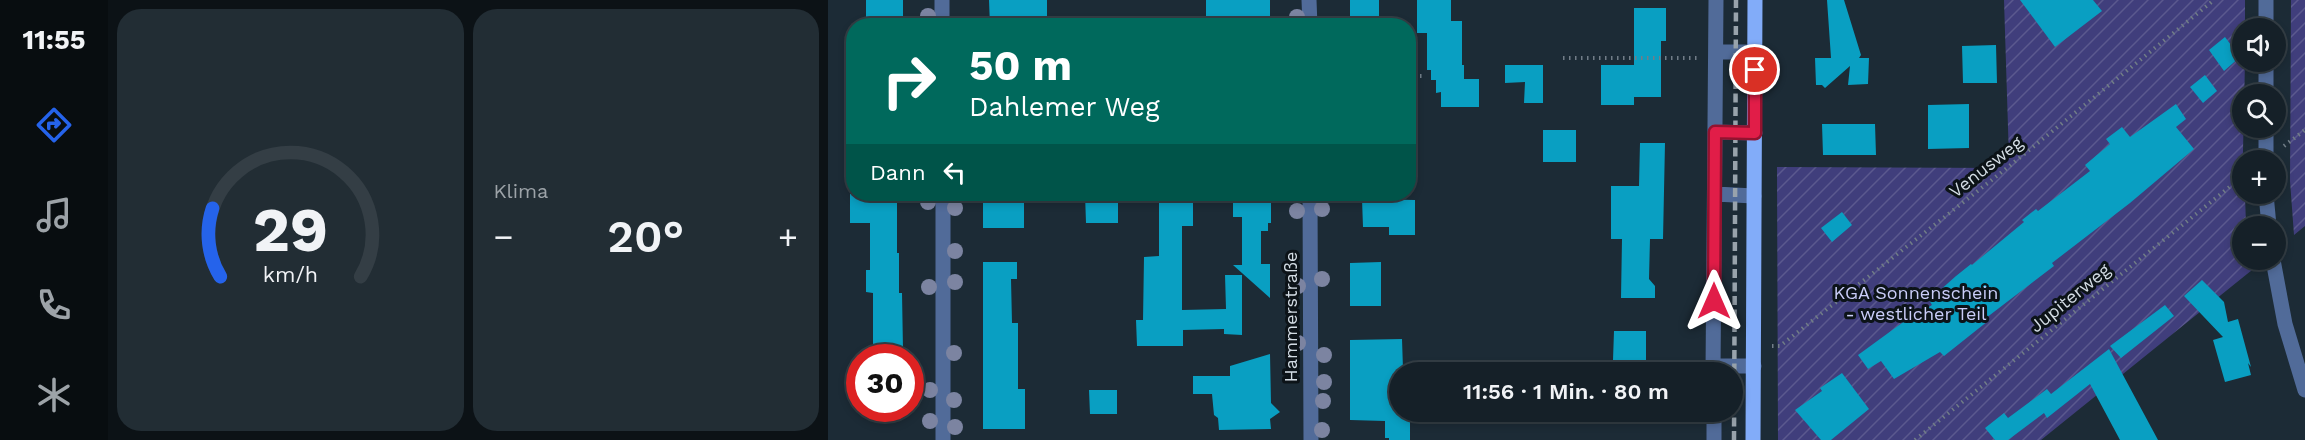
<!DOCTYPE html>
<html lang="de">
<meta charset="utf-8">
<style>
body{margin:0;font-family:"Work Sans",sans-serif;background:#222d34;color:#f1f3f6;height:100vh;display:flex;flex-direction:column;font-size:22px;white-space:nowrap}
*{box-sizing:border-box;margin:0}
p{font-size:20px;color:#9da3a8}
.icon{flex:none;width:33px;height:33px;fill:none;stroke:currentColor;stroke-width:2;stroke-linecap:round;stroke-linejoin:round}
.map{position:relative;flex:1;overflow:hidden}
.details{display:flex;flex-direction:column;gap:9px;padding:9px;background:#0c1216;width:720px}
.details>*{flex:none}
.guide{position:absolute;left:18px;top:18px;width:570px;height:183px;border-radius:24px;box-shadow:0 3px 9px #0003,0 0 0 2px #343e45;background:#00695c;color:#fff;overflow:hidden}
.fabs{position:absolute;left:1404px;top:18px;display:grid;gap:12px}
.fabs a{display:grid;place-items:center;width:54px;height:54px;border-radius:50%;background:#152028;box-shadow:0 3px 9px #0003,0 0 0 2px #343e45;font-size:30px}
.speed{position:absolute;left:18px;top:344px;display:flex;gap:12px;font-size:30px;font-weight:700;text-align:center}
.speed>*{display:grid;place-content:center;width:78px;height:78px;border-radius:50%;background:#152028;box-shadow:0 3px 9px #0003,0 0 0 2px #343e45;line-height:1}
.speed .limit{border:9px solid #d22;background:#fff;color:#111}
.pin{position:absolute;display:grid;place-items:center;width:51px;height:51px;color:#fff;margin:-26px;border:3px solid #fff;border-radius:50%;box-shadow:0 2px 6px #0007}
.me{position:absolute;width:66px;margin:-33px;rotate:0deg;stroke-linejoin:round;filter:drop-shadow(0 0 4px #0008)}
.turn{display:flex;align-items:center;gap:21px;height:126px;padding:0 24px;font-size:27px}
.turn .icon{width:78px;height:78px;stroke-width:2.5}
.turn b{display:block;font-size:42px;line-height:51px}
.then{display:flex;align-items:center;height:57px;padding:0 24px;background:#0003;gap:12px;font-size:22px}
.big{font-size:45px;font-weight:600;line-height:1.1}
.details .widget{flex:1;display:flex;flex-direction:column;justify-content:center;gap:9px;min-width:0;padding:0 21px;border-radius:24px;background:#222d34}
.details .dial{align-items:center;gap:0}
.dial svg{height:156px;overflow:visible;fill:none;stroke:#343e45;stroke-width:7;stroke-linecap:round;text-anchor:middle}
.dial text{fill:#f1f3f6;stroke:none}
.heat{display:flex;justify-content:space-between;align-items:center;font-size:33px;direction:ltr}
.details .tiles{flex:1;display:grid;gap:9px;grid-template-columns:repeat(2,1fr)}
.trip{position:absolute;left:561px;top:362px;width:354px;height:60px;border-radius:30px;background:#152028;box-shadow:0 3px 9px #0003,0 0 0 2px #343e45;font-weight:600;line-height:60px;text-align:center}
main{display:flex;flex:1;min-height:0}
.tabs{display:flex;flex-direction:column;width:108px;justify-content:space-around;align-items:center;background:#080d10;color:#9da3a8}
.tabs .icon{width:42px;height:42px}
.tabs .active{color:#2563eb}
.tabs b{font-size:27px;color:#f1f3f6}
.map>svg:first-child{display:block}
</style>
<main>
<nav class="tabs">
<b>11:55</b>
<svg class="icon active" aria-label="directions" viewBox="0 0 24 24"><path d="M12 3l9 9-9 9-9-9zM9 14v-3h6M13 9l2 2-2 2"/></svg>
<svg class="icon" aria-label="music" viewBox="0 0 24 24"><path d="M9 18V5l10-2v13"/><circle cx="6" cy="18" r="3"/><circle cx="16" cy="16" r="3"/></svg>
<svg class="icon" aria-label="phone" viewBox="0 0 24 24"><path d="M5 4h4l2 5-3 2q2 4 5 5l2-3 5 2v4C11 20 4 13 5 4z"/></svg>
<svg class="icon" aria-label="climate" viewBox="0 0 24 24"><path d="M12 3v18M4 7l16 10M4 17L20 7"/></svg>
</nav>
<section class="details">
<div class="tiles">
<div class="widget dial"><svg viewBox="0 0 100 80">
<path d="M14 69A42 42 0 1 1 86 69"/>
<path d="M14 69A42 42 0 0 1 10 34" stroke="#2563eb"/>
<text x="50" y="56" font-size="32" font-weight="700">29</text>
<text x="50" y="72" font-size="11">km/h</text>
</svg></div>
<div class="widget"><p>Klima</p>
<div class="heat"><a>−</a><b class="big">20°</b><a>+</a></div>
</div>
</div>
</section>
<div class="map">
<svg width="1477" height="440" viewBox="0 0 1477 440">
<defs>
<pattern id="garden-furrows" width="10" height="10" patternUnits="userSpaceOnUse" patternTransform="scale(1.5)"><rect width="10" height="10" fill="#403e7c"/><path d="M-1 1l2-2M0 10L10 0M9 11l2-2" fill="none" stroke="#5b598e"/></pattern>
</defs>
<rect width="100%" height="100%" fill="#1c2b36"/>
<path fill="url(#garden-furrows)" d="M1176 0H1417V28H1414V62H1417L1414 194H1417L1418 226H1414V260H1423L1424 270 1213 440H950L949 167 1170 168 1181 159Z
M1463 0H1477V226L1466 235 1462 181Z"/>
<path fill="#099fc2" d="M38 0H75V26H38Z
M161 0H219V19H182V26H162Z
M378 0H442V26H398V18L378 17Z
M522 0H551V26H522Z
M589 0H623V21H634V65H636V79H651V107H613V92L608 93V80H603V70H599V33H589Z
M999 0H1016L1033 55 1031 58H1041L1040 84 1020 85 1022 66 997 88 994 85H988L987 58H1003Z
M1192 0H1265L1274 11 1227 47Z
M806 8H838V41H833V97H806V105H773V65H806Z
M1397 37 1412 57 1396 71 1381 50Z
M1168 45 1169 83H1135L1134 46Z
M677 65H715V103H696L697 82 677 83Z
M1377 75 1389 91 1375 103 1362 87Z
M1141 104V148L1100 149V105Z
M1348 104 1358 119 1348 127 1366 149 1302 203 1224 263 1226 266 1158 318 1160 321 1116 356 1112 352 1066 379 1053 361 1040 369 1030 355 1089 312 1090 314 1104 305 1101 300 1128 276 1143 264 1144 265 1196 222 1194 220 1208 209 1210 211 1262 171 1257 165 1282 144 1278 139 1294 127 1302 137Z
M994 124H1047L1048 155H995Z
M715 130H748V162H715Z
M812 143H837L835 239H822L821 279 827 286V298H793L794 239H783V186H811Z
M22 194H69V253H71V293H74L75 350H45V293L38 292V270H42V223H22Z
M257 194H290V223H258Z
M331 194H365V226H354V310L398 309 397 275H414V335L396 334V329L355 330V346H309L308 320H315L316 257 331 256Z
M416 194H443V223H440V231H433V264H442V298L405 265H414V217H405V199H416Z
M155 198H196V228H155Z
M534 199 587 200V235H561V227H535Z
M1014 212 1024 225 1004 242 993 228Z
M155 262H189V279H183L184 323H190V389H197V429H155Z
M553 262V306H522V263Z
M1374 280 1396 302 1400 322 1410 319 1423 367 1420 363 1423 375 1397 382 1385 340 1395 337 1356 296Z
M1337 305 1346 316 1293 358 1282 346Z
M786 331H818V360L811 361V372H793V360H785Z
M574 339 575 369H572V411H582V440H561V438H557V421L522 420V340Z
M1281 349 1330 440H1292L1262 384 1219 418 1216 413 1180 440H1167L1157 428 1176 413 1180 418 1219 389 1223 394Z
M442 354 443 403 452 412 442 419 443 429 391 430 390 418 386 415 384 394H365V376H402V366Z
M1014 373 1041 409 1003 440H993L967 410 994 391 992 388Z
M261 390H289V414H262Z"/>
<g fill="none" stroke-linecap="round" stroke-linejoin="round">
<path stroke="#717d87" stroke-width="4" stroke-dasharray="1.5 4.5" stroke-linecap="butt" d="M735 58H872
M580 76H598
M1456 146 1477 130
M944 346H952L1179 168 1386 0
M1087 440 1414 177"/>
<path stroke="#516b99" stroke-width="15" d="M114 0V26
M481 0 482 26
M1438 28V0
M888 52H927
M1438 94V62
M1438 128V160
M887 132 927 133
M115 194V440
M482 194 483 440
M887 194 926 196
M1438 194 1441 226
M1445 260 1457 324 1477 390
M885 366H926
M885 372 888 0
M886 411V440"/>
<path stroke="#82acf9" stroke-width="15" d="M925 440 927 0"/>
<path stroke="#98a3ac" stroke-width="4.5" stroke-dasharray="9 4.5" stroke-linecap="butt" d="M906 440 908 0"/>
</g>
<g fill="#7c84a1">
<circle cx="100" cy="16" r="8"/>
<circle cx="469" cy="17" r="8"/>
<circle cx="100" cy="202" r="8"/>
<circle cx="127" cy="208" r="8"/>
<circle cx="494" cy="209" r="8"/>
<circle cx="469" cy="211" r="8"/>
<circle cx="127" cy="251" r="8"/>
<circle cx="494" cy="279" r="8"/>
<circle cx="127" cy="282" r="8"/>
<circle cx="470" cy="286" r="8"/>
<circle cx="101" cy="287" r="8"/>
<circle cx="470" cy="343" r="8"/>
<circle cx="126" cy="353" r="8"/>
<circle cx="496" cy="355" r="8"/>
<circle cx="496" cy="382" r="8"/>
<circle cx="102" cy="390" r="8"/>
<circle cx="126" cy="400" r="8"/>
<circle cx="495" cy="401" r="8"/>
<circle cx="102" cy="421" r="8"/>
<circle cx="127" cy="427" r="8"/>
<circle cx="494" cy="430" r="8"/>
</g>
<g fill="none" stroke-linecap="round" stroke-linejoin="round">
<g stroke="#92132f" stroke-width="15">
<path id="route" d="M886 301 887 132 927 133V70"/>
</g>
<use href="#route" stroke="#e11d48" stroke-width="10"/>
</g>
<g text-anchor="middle" stroke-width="6" stroke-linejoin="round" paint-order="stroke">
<g font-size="18" fill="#d3dce4" stroke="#0c1318">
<text transform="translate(1158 167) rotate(-38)" y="6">Venusweg</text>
<text transform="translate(1242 298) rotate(-39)" y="6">Jupiterweg</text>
<text transform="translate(463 317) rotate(-90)" y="6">Hammerstraße</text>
</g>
<g font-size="18" fill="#cacdf8" stroke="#0c1318">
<text x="1088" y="299">KGA Sonnenschein<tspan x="1088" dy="21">- westlicher Teil</tspan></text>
</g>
</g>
</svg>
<div class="fabs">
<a><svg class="icon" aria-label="sound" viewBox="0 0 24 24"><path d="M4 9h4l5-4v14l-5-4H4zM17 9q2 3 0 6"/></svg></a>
<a><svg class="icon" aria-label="search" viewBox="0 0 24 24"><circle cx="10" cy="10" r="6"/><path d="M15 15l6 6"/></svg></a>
<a>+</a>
<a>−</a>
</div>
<div class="speed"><div class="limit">30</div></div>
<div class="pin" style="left:927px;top:70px;background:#d93025"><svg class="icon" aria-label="arrive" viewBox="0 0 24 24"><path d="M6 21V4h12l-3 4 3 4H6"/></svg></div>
<svg class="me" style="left:886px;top:301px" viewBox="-20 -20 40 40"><path d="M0-17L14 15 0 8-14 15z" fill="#e11d48" stroke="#fff" stroke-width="4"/></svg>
<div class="trip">11:56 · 1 Min. · 80 m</div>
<div class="guide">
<div class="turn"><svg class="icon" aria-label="right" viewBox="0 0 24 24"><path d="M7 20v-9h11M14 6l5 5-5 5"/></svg><div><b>50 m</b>Dahlemer Weg</div></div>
<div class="then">Dann<svg class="icon" aria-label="left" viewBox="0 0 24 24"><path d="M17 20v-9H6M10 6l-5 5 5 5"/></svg></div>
</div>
</div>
</main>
